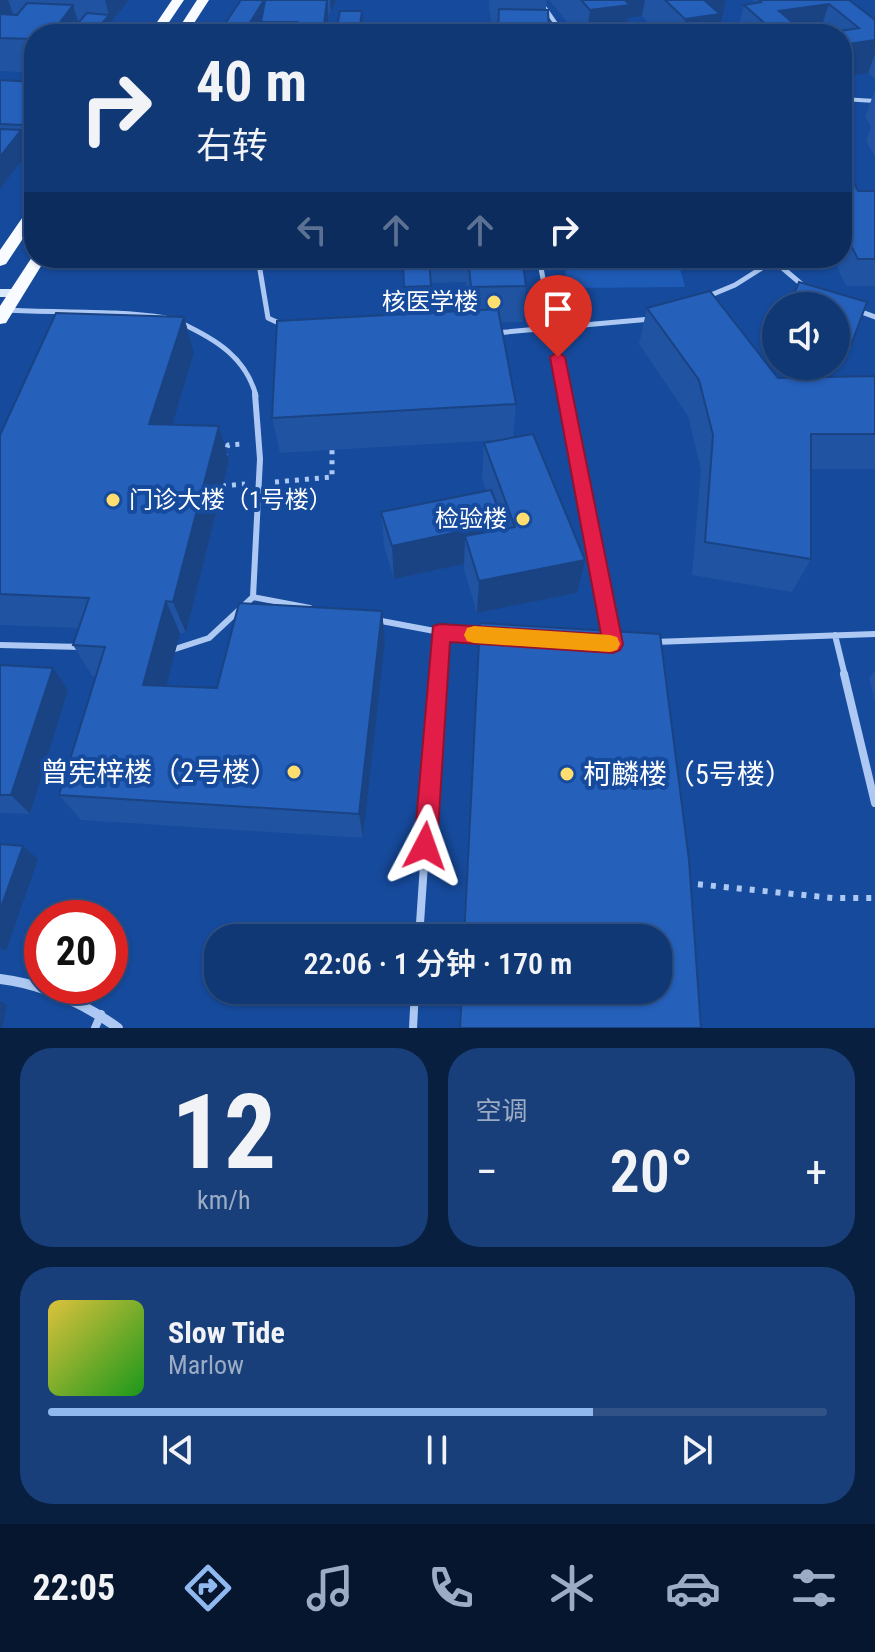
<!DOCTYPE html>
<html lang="zh">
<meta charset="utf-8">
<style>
body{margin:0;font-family:"Roboto Condensed","Noto Sans SC",sans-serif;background:#193f7a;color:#f1f3f6;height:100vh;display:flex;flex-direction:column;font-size:30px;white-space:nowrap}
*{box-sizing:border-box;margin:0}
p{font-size:26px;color:#9cacc5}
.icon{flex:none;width:44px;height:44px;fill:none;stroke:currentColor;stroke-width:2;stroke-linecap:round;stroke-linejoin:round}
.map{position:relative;height:1028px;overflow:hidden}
.panel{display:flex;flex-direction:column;gap:20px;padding:20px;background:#091f40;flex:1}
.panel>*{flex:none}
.guide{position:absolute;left:24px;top:24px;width:828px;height:244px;border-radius:32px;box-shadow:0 2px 6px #0004,0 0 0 2px #305287;background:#103875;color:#f1f3f6;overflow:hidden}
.buttons{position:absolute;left:762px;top:292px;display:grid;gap:16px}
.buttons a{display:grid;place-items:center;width:88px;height:88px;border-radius:50%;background:#103875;box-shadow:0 2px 6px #0004,0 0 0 2px #305287;font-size:40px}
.speed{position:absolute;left:24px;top:900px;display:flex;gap:16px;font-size:40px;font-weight:700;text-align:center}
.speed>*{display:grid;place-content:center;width:104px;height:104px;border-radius:50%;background:#103875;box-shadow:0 2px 6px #0004,0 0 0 2px #305287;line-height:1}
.speed .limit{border:12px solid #d22;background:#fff;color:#111}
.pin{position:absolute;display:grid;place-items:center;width:68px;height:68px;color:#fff;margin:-82px -34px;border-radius:50% 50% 50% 0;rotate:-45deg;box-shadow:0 0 8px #0007}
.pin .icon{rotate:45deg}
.me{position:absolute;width:88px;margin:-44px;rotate:4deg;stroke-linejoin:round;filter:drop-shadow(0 0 6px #0008)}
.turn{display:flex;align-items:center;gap:28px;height:168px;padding:0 40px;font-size:36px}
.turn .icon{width:104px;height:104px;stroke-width:2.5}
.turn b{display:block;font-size:56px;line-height:68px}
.lanes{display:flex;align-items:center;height:76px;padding:0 40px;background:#0003;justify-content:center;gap:40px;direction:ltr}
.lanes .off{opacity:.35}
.big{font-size:60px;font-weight:600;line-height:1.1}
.panel .card{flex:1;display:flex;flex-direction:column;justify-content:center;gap:12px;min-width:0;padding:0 28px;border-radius:32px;background:#193f7a}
.panel .dial{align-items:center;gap:0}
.dial b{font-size:104px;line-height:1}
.song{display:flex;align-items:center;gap:24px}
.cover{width:96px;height:96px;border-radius:12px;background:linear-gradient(135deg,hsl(50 70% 55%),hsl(120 70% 35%))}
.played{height:8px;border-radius:4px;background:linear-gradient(90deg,#90b9f0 70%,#305287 70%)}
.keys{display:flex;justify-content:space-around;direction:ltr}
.heat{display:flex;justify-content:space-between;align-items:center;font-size:44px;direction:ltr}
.panel .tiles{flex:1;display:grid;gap:20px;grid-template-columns:1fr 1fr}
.card:last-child{grid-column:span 2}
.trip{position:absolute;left:204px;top:924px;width:468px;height:80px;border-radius:32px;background:#103875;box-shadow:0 2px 6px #0004,0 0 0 2px #305287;font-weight:600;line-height:80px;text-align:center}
.tabs{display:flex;height:128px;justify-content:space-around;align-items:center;background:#06162f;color:#9cacc5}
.tabs .icon{width:56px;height:56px}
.tabs .selected{color:#90b9f0}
.tabs b{font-size:36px;color:#f1f3f6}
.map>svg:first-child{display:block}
</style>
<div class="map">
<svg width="875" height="1028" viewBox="0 0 875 1028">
<rect width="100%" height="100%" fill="#164a9c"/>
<path fill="#1e5bb6" d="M563 258H677L685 287 568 288Z"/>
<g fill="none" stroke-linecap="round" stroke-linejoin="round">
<path stroke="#adc9f3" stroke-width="5" stroke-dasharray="4 6" stroke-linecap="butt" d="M224 457 228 445 245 444
M275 482 332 477V444
M222 486 245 484"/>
<path stroke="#adc9f3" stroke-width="6" stroke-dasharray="5 8" stroke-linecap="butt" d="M685 883 833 898H875"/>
<path stroke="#adc9f3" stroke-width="4" d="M545 8 563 34
M371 25V34
M104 30 157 32
M842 99 875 101"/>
<path stroke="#adc9f3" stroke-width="5" d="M258 258 268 318 283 325
M319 258 411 262
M539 258 566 396
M776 258 779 265 806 288
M706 297 735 285 776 259
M6 310C59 313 113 310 166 318
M856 310 875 317
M181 323C215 339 246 357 256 396
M495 333 651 319"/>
<path stroke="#adc9f3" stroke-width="6" d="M565 394 612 639
M253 597 260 459 255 394
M376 620 440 632 484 635
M835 635 845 676
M655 642 875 634
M0 645 81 647
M175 649 209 638 253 597 310 608
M437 676 440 632"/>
<path stroke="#adc9f3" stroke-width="8" d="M844 674 875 803
M419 938 437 674
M95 1028 101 1014
M413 1028 415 990"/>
<path stroke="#adc9f3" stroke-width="10" d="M0 979C43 984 83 1003 118 1028"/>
<path fill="#dce8fc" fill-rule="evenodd" d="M0 289H16L22 293 16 297H0Z"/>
<path fill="#f8fbff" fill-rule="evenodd" d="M172 0H184L161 34H149Z
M197 0H209L187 34H175Z
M34 207V222L6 264 0 266V250L29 208Z
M34 254V258H46L6 323 0 324V306Z"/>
</g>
<path fill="#2053a1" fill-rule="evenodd" d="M0 0H129L101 34H34V73L0 71Z
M241 0H336L331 13 329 12 330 34H263L262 21 253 34Z
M489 0H546V10H548V34H497V31L493 32 489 7Z
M549 0H726L720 28 717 29 716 34H658V33L642 16 628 18 625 34H577Z
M752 0H849L875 20V79L868 73 842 34H737L744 5 755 3Z
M0 80 34 82V140L30 146H27L29 151 0 189Z
M875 90V157L866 141 871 127 865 117Z
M842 162 858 191H875V286H846L833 258H842Z
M403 258H468L526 286 523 322H501L516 404 513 438 577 593 477 613 464 570V564L394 579 384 546 381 512 486 491 482 478 484 443 500 440 280 453 272 418 404 314ZM466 282 468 311 431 313V283Z
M836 306 851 345 841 366 836 365Z
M647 308 778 378 875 376V469H811V559L792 592 692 575 701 470 688 416 639 344Z
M184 317 194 353 172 425 219 426 229 461 186 633H180L166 686 217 688 382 611 385 642 363 838 81 820 59 795 96 676H92L73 645 79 628 0 625V435Z
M480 623 660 634 689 860 701 1028H459L461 990H658V938H463Z
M0 665 53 668 68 690 30 814 0 813Z
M875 670V702L869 678Z"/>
<path fill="#1a4383" d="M0 0H8L13 14 0 19Z
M105 0H129L101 34H95V32L109 15Z
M264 0 267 12 253 34H243Z
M327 0 330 34H323Z
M330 0H336L331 13Z
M622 0H645L642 16 628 18 625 34H587L590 10Z
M703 0H726L720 28 717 29 716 34H682L685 19Z
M778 0 829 4 819 34H777Z
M73 5 82 34H51Z
M362 11 364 34H359V33Z
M875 40V54L868 73 842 77V45Z
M34 109V140L30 146 22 125Z
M21 130 29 151 0 189V157Z
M184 317 194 353 162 459 149 424Z
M219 426 229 461 186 633 173 602Z
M504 522 501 556 465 536 464 564 394 579 392 546Z
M585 560 577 593 477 613 479 581Z
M166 601 180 633 159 714 143 685Z
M382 611 385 642 363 838 359 814Z
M53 668 68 690 30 814 11 795Z
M23 846 38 859 6 951 0 948V910Z
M0 1001 7 1005 2 1028H0Z"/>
<path fill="#2560bb" stroke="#1a4383" stroke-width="2" d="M241 0H264L243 34H218Z
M265 0H327L323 33H295L297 22H261Z
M581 0H625L630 5 590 10Z
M665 0H704L720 14 685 19Z
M759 0H849L875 20V40L842 45V34H820L859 28 829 4 779 11 806 34H777L744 5 761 2Z
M27 3 73 5 51 34H34V39L0 38V14L17 15Z
M499 9 548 10 549 32 498 30Z
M340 11H362L359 33 336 32Z
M87 13 109 15 95 32 81 31 79 22Z
M669 24H686L714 34H661L658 31Z
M400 27 423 28 422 34H399Z
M443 27H476V34H443Z
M0 80 34 82V109L22 125 0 124Z
M0 129 21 130 0 157Z
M842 162 858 191H875V259H858L842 228Z
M403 258H429L431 286 404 287Z
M468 258H522L526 286 471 287Z
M799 282 867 302 851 345 836 341V306H789Z
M710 291 778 378 875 376V434H811V559L705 542 713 435 699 380 647 308Z
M498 309 516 404 272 418 277 321Z
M56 313 184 317 149 424 219 426 173 602 166 601 143 685 217 688 239 603 382 611 359 814 59 795 105 647 73 645 89 598 0 594V435Z
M533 434 585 560 479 581 465 536 515 527 484 443Z
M491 490 504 522 392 546 381 512Z
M480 623 660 634 689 860 701 1028H460L462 990H658V938H464Z
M0 665 53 668 11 795H0Z
M0 844 23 846 0 910Z"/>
<path fill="#e11d48" stroke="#92132f" stroke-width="2" d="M558 352 565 357 623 644 620 650 613 653 450 642 437 846 433 854 425 858 417 854 414 846 433 626 440 624 601 634 550 357Z"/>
<path fill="#f59e0b" d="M474 626 610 635 617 637 620 644 617 650 610 652 474 643 467 641 464 635 467 628Z"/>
<g fill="#ffdd6e" stroke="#164a9c" stroke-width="3">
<circle cx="494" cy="302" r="8"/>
<circle cx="113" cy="500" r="8"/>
<circle cx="523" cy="519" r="8"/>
<circle cx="294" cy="772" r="8"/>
<circle cx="567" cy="774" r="8"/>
</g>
<g text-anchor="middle" stroke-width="8" stroke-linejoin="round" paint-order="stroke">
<g font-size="24" fill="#fff" stroke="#164a9c" text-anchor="end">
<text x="478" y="310">核医学楼</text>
<text x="129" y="508" text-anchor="start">门诊大楼（1号楼）</text>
<text x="507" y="527">检验楼</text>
</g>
<g font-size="28" fill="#fff" stroke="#164a9c" text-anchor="end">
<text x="278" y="782">曾宪梓楼（2号楼）</text>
<text x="583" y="784" text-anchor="start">柯麟楼（5号楼）</text>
</g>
</g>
</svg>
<div class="buttons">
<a><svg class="icon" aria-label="sound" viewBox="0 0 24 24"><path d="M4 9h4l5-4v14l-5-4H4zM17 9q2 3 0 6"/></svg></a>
</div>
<div class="speed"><div class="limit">20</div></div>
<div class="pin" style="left:558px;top:357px;background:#d93025"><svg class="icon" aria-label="arrive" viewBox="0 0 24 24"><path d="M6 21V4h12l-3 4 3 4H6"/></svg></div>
<svg class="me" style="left:425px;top:846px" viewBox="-20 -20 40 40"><path d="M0-17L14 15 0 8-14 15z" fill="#e11d48" stroke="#fff" stroke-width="4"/></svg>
<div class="trip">22:06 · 1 分钟 · 170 m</div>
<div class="guide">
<div class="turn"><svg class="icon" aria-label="right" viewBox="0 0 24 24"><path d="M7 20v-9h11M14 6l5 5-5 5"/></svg><div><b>40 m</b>右转</div></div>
<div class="lanes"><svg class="icon off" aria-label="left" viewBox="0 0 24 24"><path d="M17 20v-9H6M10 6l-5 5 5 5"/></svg><svg class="icon off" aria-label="ahead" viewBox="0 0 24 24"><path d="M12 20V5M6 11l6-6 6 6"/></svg><svg class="icon off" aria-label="ahead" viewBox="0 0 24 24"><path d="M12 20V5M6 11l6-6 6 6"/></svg><svg class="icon" aria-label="right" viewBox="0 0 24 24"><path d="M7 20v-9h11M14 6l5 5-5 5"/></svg></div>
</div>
</div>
<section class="panel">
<div class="tiles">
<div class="card dial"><b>12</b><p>km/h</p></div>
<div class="card"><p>空调</p>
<div class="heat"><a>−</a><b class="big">20°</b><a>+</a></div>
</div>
<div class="card">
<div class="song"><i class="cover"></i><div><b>Slow Tide</b><p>Marlow</p></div></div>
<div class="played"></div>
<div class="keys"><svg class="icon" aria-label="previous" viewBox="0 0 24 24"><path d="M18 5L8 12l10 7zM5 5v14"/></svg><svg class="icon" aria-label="pause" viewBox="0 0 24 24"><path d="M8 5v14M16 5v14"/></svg><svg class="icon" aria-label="next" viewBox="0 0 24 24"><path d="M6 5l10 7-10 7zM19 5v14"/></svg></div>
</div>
</div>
</section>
<nav class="tabs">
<b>22:05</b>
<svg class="icon selected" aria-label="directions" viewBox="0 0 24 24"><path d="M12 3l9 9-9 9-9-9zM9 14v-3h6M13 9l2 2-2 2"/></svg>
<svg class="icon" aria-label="music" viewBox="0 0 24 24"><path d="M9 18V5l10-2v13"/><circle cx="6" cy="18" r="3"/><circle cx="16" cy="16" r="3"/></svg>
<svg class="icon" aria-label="phone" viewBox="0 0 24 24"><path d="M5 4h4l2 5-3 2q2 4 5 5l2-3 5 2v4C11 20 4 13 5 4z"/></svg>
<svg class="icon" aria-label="climate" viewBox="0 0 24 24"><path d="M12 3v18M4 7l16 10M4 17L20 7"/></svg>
<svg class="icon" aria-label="car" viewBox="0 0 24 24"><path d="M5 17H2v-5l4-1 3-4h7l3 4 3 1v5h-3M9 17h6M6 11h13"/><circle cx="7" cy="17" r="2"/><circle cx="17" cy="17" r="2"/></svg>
<svg class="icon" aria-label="filters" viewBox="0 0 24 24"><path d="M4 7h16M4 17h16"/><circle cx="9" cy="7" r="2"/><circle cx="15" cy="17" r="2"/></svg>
</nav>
